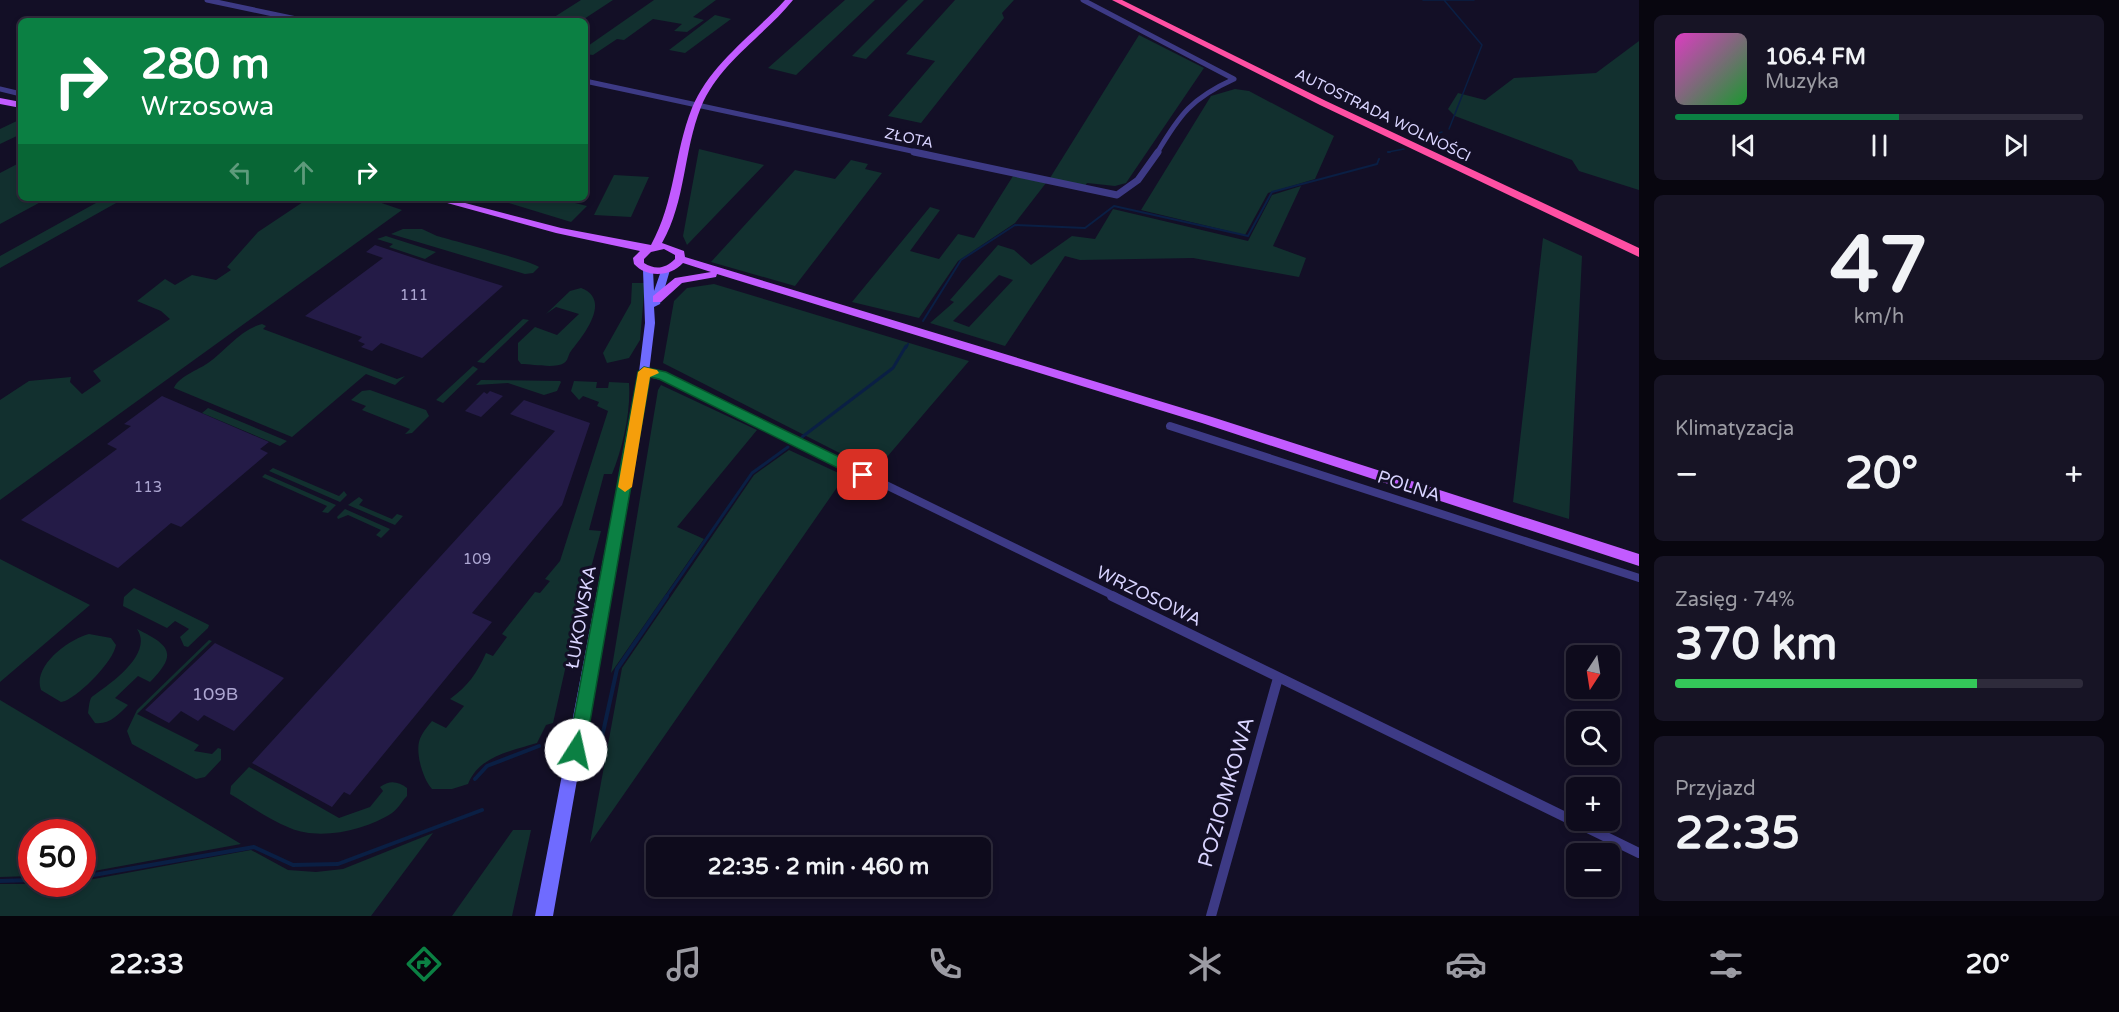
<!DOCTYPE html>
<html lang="pl">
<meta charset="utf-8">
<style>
body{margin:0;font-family:"Varela Round",sans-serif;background:#171425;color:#f1f3f6;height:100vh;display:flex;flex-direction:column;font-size:22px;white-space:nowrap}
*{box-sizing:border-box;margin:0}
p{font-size:20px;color:#9b9ba3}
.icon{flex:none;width:33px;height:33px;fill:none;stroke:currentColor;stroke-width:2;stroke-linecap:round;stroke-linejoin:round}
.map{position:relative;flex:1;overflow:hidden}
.side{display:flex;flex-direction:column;gap:15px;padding:15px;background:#08060f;width:480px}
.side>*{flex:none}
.guide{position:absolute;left:18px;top:18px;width:570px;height:183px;border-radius:9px;box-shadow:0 3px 9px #0003,0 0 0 2px #2e2b3b;background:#0b8043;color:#fff;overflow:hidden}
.needle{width:39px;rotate:192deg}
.tools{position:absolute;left:1566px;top:645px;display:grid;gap:12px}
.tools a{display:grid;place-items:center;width:54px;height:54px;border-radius:9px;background:#0e0b1c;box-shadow:0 3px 9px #0003,0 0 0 2px #2e2b3b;font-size:30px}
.speed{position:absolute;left:18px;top:819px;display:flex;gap:12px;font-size:30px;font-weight:700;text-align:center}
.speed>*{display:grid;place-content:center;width:78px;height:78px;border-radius:50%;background:#0e0b1c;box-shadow:0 3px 9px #0003,0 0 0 2px #2e2b3b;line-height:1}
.speed .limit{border:9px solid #d22;background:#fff;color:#111}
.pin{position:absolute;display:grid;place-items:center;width:51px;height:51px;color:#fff;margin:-26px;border-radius:12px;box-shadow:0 3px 9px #0006}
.me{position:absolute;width:66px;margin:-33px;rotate:10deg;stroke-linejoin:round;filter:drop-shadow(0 0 4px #0008)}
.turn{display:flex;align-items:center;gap:21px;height:126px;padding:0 24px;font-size:27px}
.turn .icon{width:78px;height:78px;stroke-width:2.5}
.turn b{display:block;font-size:42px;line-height:51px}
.lanes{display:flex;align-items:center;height:57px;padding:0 24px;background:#0003;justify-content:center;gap:30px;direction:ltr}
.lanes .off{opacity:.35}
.big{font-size:45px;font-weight:800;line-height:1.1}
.side .tile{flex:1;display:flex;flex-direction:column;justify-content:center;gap:9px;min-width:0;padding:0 21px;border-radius:9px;background:#171425}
.side .dial{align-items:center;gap:0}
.dial b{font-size:78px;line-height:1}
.song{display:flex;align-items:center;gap:18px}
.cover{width:72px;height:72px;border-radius:9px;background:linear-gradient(135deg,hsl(310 70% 55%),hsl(130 70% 35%))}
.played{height:6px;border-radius:3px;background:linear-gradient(90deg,#0b8043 55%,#2e2b3b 55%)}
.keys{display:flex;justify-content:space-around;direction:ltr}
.heat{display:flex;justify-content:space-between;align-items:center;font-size:33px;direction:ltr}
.charge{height:9px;border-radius:4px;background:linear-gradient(90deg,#34c759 74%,#2e2b3b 0)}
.trip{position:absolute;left:646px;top:837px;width:345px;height:60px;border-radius:9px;background:#0e0b1c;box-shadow:0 3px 9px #0003,0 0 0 2px #2e2b3b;font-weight:800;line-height:60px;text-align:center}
.menu{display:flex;height:96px;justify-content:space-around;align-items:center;background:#06040b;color:#9b9ba3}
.menu .icon{width:42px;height:42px}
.menu .on{color:#0b8043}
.menu b{font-size:27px;color:#f1f3f6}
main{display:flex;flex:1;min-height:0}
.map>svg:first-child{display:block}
</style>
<main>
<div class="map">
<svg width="1639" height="916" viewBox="0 0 1639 916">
<rect width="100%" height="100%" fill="#130f26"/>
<path fill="#12302f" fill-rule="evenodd" d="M581 0H613L581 21H548Z
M654 0H716L693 17 704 20 687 32 674 31 682 24 653 19 624 40 617 39 593 55 585 54V48Z
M845 0H875L796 75 768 68Z
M908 0H924L866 59 852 56Z
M955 0H1014L1002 13 1004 18 921 123 888 116 935 61 906 54Z
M715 15 731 19 685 53 669 50Z
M1139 35 1204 68 1126 183 1115 186 1087 183 1085 186 1050 178Z
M1639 41V190L1579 171 1572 160 1455 116 1448 109 1458 93 1485 100 1514 78 1596 73Z
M1235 89 1249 91 1334 136 1315 179 1268 193 1245 235 1141 210 1211 96Z
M21 119V134L0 144V129Z
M699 149 764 165 687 245 683 236Z
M851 160 868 164 865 169 882 173 795 286 711 262 795 170 835 179Z
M21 162V198H48L0 224V173Z
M614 175 649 177 631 217 594 215Z
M1013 176 1046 183 1015 223 958 261 919 318 852 302 930 207 940 210 910 251 939 259 958 234 974 238Z
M1301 186 1273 246 1306 258 1299 277 1193 258 1080 260 1065 256 1005 346 930 323 954 302 950 300 998 245 1014 250 1031 265 1072 236 1095 239 1113 209 1248 241 1272 195ZM999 275 1013 280 969 327 953 321Z
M105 198H125L0 268V256Z
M309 198H367L402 210 0 500V400L29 381 71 377 70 382 82 394 101 381 93 371 170 319 161 311 137 301 165 279 175 285 192 275 216 280 231 270 227 267 258 232Z
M477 198H555L587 206 571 222 502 201Z
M403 229H422L437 236C451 240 534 262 539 267L533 273 525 274 391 234Z
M386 236 436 252 425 259 389 247 393 244 377 239Z
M1543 238 1582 256 1569 519 1513 502Z
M632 283H645L640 340 629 358 607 363 603 353 631 303Z
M714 284 969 361 875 471 663 363 674 301 687 288Z
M581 288C613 300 582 337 571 351 568 355 568 361 564 363 555 369 532 364 521 364L518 360V343L535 327 557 335 579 314 556 307 546 314 570 291Z
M523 319 529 320 484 363 477 362Z
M262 324 266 326 263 329 397 379 405 376 395 385 366 374 292 437 174 388C178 377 198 370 208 363 225 351 241 329 262 324Z
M473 366 478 369 443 403 436 400Z
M481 380 560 381 561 382 557 391 544 395 508 383 476 385Z
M574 381 597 382 596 388H608L609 382 629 383C631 411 623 447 612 474H604L589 530 601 531 573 634 553 723 546 725 537 743C511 751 479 756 468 784L452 789H432C423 779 416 755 419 742 421 734 427 727 432 721L446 728 464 706 450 699C468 686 477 673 486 653L493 656 507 637 502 634 535 592 540 593 550 581 545 579 560 561 608 411 597 406 599 402 583 396 579 400 571 391Z
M661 385 757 430 677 527 704 539 611 673 658 390Z
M370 390 426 410 429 416 412 433 405 434 410 429 362 410 366 406 351 400 362 391Z
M208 408 287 441 280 446 202 413Z
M789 450 845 476 590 843 622 668 754 475Z
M273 468 339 496 344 491 347 495 340 502 269 471Z
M265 474 336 505 328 513 322 512 327 506 262 477Z
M359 497 363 500 359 505 392 519 397 514 403 516 395 525 348 505Z
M345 509 390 529 381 538 376 535 381 530 348 515 338 519 337 517Z
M0 559 90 605 0 682Z
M134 588 209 625 208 628 188 647 184 646 180 637 189 629 175 621 167 628 123 606 124 597Z
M137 629C169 645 179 653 150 682L138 676 115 698 128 705C118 715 109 725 95 723L88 713C89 708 89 698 93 696 110 684 154 654 137 629Z
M89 634 111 638 116 645C113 662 81 694 65 701L61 702 41 690C32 666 69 639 89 634Z
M209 640 212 641 137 714 199 745 194 751 212 754 218 748 221 749V760L205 777 196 779 132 744 127 731 137 710Z
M0 700 241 844 83 873 82 832H32L31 876 0 877Z
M249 767 339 818 370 807 383 791 380 787C389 780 398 781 407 788V796C401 802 399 808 392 813 366 830 320 841 290 828 269 820 249 805 230 794L231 786Z
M513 830H531L512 916H452Z
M433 833 371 916H0V884H82L83 881 251 850 288 870 316 872 343 869Z"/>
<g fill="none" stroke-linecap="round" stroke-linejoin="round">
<path stroke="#0a1f44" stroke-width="1.5" d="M1423 0H1474
M1444 0 1482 45 1449 129
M1439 133 1442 132
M1427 139 1430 137
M1388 152 1404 149"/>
<path stroke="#0a1f44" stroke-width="2" d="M1388 152H1390
M923 321 961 260 1015 225 1085 228 1114 206 1248 236 1272 192 1377 164 1379 159
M906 348 908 344"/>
<path stroke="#0a1f44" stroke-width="3" d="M802 437 893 368 906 346
M666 597 752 473 788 447"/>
<path stroke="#0a1f44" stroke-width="4" d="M600 746 617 669 667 596
M475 779 487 766 539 746
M82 877 254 847 293 865 338 864 482 810
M0 881 32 880"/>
</g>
<path fill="#241b47" d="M375 245 432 264 503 286 422 358 381 343 372 351 361 347 365 344 358 341 362 337 305 316 383 258 366 252Z
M490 391 503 396 481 417 465 411 484 392 487 394Z
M162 396 269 442 260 449 268 453 181 527 171 523 118 568 21 520 117 449 107 444 131 426 124 424Z
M524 400 590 423 562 505 472 613 492 622 350 795 344 792 332 807 252 763 555 431 510 414Z
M215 643 284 678 234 731 204 715 198 721 181 711 169 723 145 710Z"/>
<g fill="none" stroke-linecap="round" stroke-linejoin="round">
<path stroke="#3d3a85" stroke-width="5" d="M207 0 306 21
M1083 0 1234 79
M585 81 921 153
M0 89 21 94
M1157 153C1180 114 1192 98 1234 79"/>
<path stroke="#3d3a85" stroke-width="7" d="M914 152 1117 195 1138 180 1158 152"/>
<path stroke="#3d3a85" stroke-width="8" d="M644 372 662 376 1116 597
M1170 426 1639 578"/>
<path stroke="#3d3a85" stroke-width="10" d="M1112 596 1639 853
M1211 916 1278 678"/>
<path fill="#6f6bff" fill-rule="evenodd" d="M648 267 653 270 654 291 662 268 665 267 670 270 660 304 654 307 655 323 649 372 553 916H535L639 372 645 323 643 270Z"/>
<path fill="#c25bff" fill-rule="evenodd" d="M785 0H793C763 37 719 63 701 107 683 152 686 201 662 243L684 251 685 257 1212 417 1639 554V566L1202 423 717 274 716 277 682 283 661 302H653V296L675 278 711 272 683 263C670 277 647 278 634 264L633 258 640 251 556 233 429 198H446L561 228 651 245C675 202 674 153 692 108 710 64 753 35 785 0ZM664 249 675 255V259C665 269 655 270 644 263V259L651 252Z
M0 98 21 102V108L0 104Z"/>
<path fill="#ff4fa3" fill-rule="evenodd" d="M1112 0H1122L1326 101 1639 248V257L1320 105Z"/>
</g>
<path fill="#0b8043" stroke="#07532c" stroke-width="1.5" d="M644 367 666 372 868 471 870 475 868 478H858L659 379 650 377 585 750 583 756 576 759 570 756 568 750 638 372Z"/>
<path fill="#f59e0b" d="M644 367 657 370 659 373 650 377 632 487 625 492 618 487 638 372Z"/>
<g text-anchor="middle" stroke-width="6" stroke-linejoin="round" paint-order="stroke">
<g font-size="15" fill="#d9d4ff" stroke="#130f26">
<text transform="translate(1383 115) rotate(26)" y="5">AUTOSTRADA WOLNOŚCI</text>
<text transform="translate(909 138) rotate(12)" y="5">ZŁOTA</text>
</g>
<g font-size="15" fill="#aca6d1">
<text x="414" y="300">111</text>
<text x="148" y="492">113</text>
<text x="477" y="564">109</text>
</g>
<g font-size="18" fill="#d9d4ff" stroke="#130f26">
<text transform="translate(1409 486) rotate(18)" y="6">POLNA</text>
<text transform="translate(1149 596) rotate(26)" y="6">WRZOSOWA</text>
<text transform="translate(581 617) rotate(-80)" y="6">ŁUKOWSKA</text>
</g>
<g font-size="18" fill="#aca6d1">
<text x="215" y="700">109B</text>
</g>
<g font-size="21" fill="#d9d4ff" stroke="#130f26">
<text transform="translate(1226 792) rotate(-74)" y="7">POZIOMKOWA</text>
</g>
</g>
</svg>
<div class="tools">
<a><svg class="needle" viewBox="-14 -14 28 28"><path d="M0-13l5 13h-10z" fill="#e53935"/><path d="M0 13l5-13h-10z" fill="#9b9ba3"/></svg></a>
<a><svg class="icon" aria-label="search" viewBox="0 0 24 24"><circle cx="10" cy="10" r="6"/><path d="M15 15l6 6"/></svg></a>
<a>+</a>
<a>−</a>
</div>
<div class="speed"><div class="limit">50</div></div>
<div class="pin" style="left:863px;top:475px;background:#d93025"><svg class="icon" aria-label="arrive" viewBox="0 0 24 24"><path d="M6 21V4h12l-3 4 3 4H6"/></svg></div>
<svg class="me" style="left:576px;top:750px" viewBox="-20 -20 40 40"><circle r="19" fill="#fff"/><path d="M0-13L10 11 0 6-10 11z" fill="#0b8043"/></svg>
<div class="trip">22:35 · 2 min · 460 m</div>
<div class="guide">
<div class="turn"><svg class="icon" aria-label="right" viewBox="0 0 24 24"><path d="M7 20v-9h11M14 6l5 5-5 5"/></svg><div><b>280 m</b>Wrzosowa</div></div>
<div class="lanes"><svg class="icon off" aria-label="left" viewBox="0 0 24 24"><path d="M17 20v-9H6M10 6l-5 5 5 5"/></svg><svg class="icon off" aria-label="ahead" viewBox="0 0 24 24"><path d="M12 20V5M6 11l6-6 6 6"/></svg><svg class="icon" aria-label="right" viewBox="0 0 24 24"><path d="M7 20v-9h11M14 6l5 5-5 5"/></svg></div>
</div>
</div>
<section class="side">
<div class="tile">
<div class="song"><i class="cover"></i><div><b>106.4 FM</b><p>Muzyka</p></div></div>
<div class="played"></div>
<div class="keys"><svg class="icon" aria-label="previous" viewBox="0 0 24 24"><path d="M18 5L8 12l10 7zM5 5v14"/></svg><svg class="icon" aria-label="pause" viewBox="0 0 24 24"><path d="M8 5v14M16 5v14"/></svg><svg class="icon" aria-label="next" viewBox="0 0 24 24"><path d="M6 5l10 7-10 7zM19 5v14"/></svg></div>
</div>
<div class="tile dial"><b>47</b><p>km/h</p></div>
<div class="tile"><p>Klimatyzacja</p>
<div class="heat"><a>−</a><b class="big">20°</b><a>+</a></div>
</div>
<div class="tile"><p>Zasięg · 74%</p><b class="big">370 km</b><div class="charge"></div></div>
<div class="tile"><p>Przyjazd</p><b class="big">22:35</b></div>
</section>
</main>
<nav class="menu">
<b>22:33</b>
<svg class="icon on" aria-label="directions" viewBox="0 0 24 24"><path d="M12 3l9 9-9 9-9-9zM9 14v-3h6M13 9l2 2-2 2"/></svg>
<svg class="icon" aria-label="music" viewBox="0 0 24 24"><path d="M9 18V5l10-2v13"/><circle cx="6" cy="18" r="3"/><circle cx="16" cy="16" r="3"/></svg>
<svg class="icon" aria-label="phone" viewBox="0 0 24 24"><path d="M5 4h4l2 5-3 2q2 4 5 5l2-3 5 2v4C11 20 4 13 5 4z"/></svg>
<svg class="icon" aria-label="climate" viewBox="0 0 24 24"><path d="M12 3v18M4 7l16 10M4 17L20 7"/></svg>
<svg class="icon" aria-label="car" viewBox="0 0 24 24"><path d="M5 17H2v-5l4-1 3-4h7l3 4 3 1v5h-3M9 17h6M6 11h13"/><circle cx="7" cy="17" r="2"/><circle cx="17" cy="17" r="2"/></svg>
<svg class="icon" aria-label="filters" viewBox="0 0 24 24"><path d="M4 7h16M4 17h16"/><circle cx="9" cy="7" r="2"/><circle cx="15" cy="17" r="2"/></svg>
<b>20°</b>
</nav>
